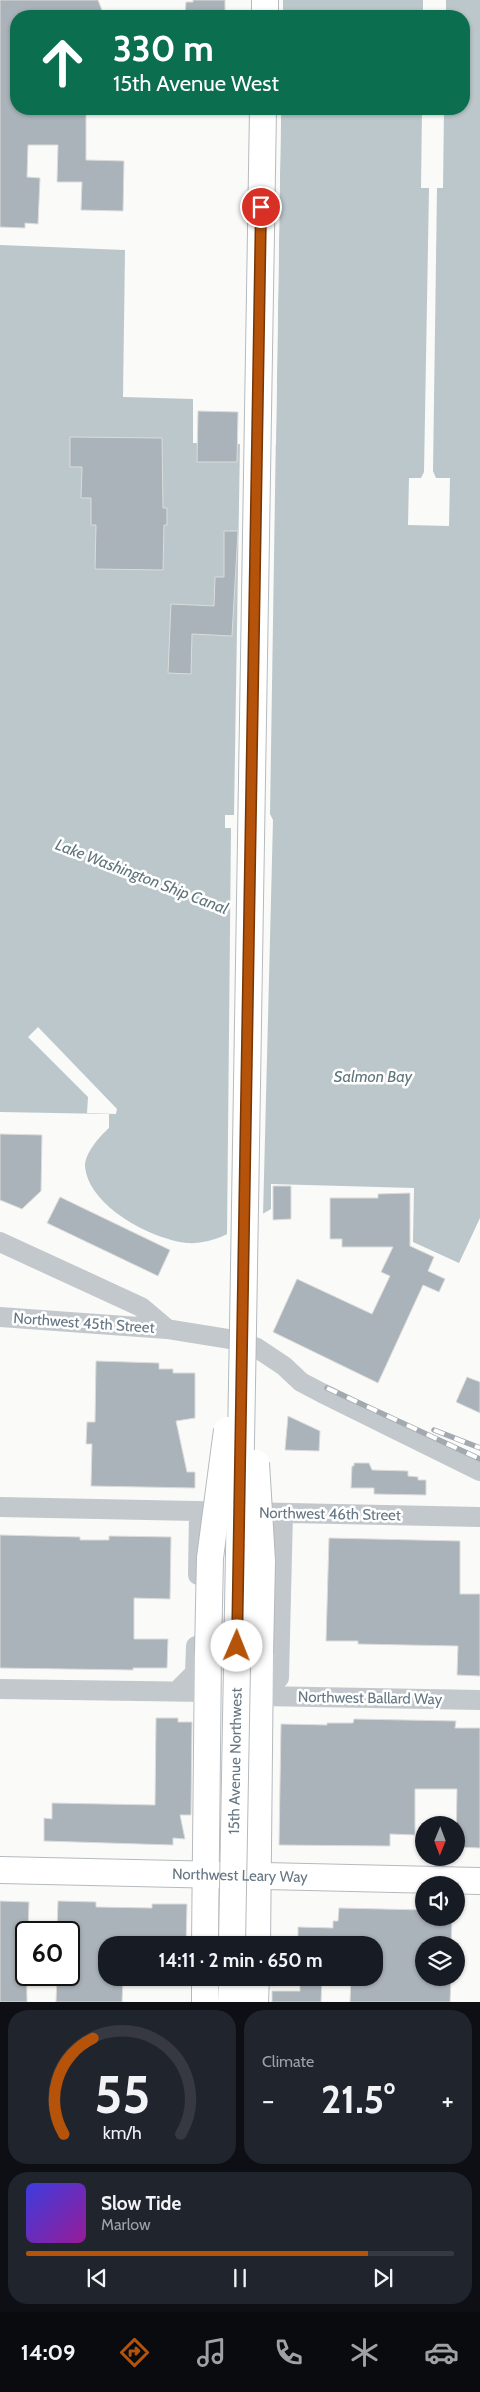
<!DOCTYPE html>
<meta charset="utf-8">
<style>
body{margin:0;font-family:Cabin,sans-serif;background:#20242c;color:#f1f3f6;height:100vh;display:flex;flex-direction:column;font-size:19px;white-space:nowrap}
*{box-sizing:border-box;margin:0}
p{font-size:16px;color:#9ea1a6}
.icon{flex:none;width:28px;height:28px;fill:none;stroke:currentColor;stroke-width:2;stroke-linecap:round;stroke-linejoin:round}
.map{position:relative;height:2002px;overflow:hidden}
.sheet{display:flex;flex-direction:column;gap:8px;padding:8px;background:#0d0f14;flex:1}
.sheet>*{flex:none}
.guide{position:absolute;left:10px;top:10px;width:460px;height:105px;border-radius:20px;box-shadow:0 1px 4px #0004;background:#0b6e4f;color:#fff;overflow:hidden}
.needle{width:32px;rotate:181deg}
.buttons{position:absolute;left:415px;top:1816px;display:grid;gap:10px}
.buttons a{display:grid;place-items:center;width:50px;height:50px;border-radius:50%;background:#171b24;box-shadow:0 1px 4px #0004;font-size:25px}
.speed{position:absolute;left:15px;top:1921px;display:flex;gap:10px;font-size:25px;font-weight:700;text-align:center}
.speed>*{display:grid;place-content:center;width:65px;height:65px;border-radius:50%;background:#171b24;box-shadow:0 1px 4px #0004;line-height:1}
.speed .limit{border:2px solid #111;border-radius:8px;background:#fff;color:#111}
.pin{position:absolute;display:grid;place-items:center;width:42px;height:42px;color:#fff;margin:-21px;border:2px solid #fff;border-radius:50%;box-shadow:0 1px 5px #0007}
.me{position:absolute;width:55px;margin:-28px;rotate:1deg;stroke-linejoin:round;filter:drop-shadow(0 0 4px #0008)}
.turn{display:flex;align-items:center;gap:18px;height:105px;padding:0 20px;font-size:22px}
.turn .icon{width:65px;height:65px;stroke-width:2.5}
.turn b{display:block;font-size:35px;line-height:42px}
.big{font-size:38px;font-weight:800;line-height:1.1}
.sheet .card{flex:1;display:flex;flex-direction:column;justify-content:center;gap:8px;min-width:0;padding:0 18px;border-radius:20px;background:#20242c}
.sheet .dial{align-items:center;gap:0}
.dial svg{height:130px;overflow:visible;fill:none;stroke:#363941;stroke-width:7;stroke-linecap:round;text-anchor:middle}
.dial text{fill:#f1f3f6;stroke:none}
.song{display:flex;align-items:center;gap:15px}
.cover{width:60px;height:60px;border-radius:8px;background:linear-gradient(135deg,hsl(240 70% 55%),hsl(300 70% 35%))}
.played{height:5px;border-radius:2px;background:linear-gradient(90deg,#b45309 80%,#363941 80%)}
.keys{display:flex;justify-content:space-around;direction:ltr}
.heat{display:flex;justify-content:space-between;align-items:center;font-size:28px;direction:ltr}
.sheet .tiles{flex:1;display:grid;gap:8px;grid-template-columns:1fr 1fr}
.card:last-child{grid-column:span 2}
.trip{position:absolute;left:98px;top:1936px;width:285px;height:50px;border-radius:20px;background:#171b24;box-shadow:0 1px 4px #0004;font-weight:800;line-height:50px;text-align:center}
.dock{display:flex;height:80px;justify-content:space-around;align-items:center;background:#090b0e;color:#9ea1a6}
.dock .icon{width:35px;height:35px}
.dock .current{color:#b45309}
.dock b{font-size:22px;color:#f1f3f6}
.map>svg:first-child{display:block}
</style>
<div class="map">
<svg width="480" height="2002" viewBox="0 0 480 2002">
<rect width="100%" height="100%" fill="#fafaf8"/>
<path fill="#bbc7cb" d="M283 0H480V1218L459 1263 413 1242 414 1188 271 1184V1209C245 1224 218 1245 187 1243 151 1239 88 1206 85 1166 85 1153 100 1136 109 1128V1114L0 1112V245L125 250 123 397 193 399V443L276 445 281 109H464V16H283Z"/>
<path fill="#fafaf8" d="M423 0H446V16H423Z
M279 109H281L270 814 273 820 263 1216 227 1237 231 828H225V815H234L240 442 273 443Z
M422 109H444L443 188H437L433 471 436 478H450L449 526 408 525 409 478H421L424 472 429 188H421Z
M38 1027 117 1109 116 1114 87 1113 88 1097 28 1037Z"/>
<path fill="#aab3b9" stroke="#dcdcda" d="M0 0H98L103 13 95 16H16V109H86V160L124 161 123 211 81 210 82 182H57L58 145H28L27 177 40 178 38 224 25 223V228L0 227Z
M193 0H225V16H185L186 2H193Z
M198 411 238 412 237 462H197Z
M70 437 162 438 163 508H167V525H164L163 570 95 569 96 525H91V498H81L82 467H70Z
M224 531H238L232 636 192 634 191 674 168 673 171 604 214 606 215 577H224Z
M0 1134 42 1135 41 1191 22 1209 0 1200Z
M273 1186H291V1219L273 1220Z
M410 1193V1246L434 1257 428 1271 445 1279 439 1292 423 1285 378 1383 273 1332 297 1279 372 1314 390 1276 381 1272 393 1247H342V1239H330V1198H378V1194Z
M60 1197 170 1250 158 1276 47 1223Z
M96 1361 159 1363V1369H173V1373H195V1418L176 1421 187 1472H195V1488L91 1486 92 1444H86L87 1422H95Z
M467 1377 480 1382V1413L456 1402Z
M288 1416 320 1431 319 1451 285 1450Z
M354 1463H369L372 1470 408 1471V1476L418 1477V1480H426V1495L374 1494V1488H351L352 1466H354Z
M0 1535 80 1537V1540H109V1536L171 1537 170 1599 134 1598V1639H168L167 1668H133V1670L0 1668Z
M329 1538 460 1541V1594H480V1676L457 1675 458 1646 358 1644V1641H326Z
M156 1718H178V1722H192L191 1815H180L185 1839 173 1838V1845L44 1841V1818L52 1819V1803L155 1805Z
M354 1719 456 1721 455 1728H480V1848L456 1847 457 1789H415V1835L390 1834V1846L279 1845 281 1724 327 1725V1723H353Z
M0 1901 29 1902 28 1932H26L27 2002H0Z
M58 1901 96 1902V1907L152 1908V1904H187L186 1943 132 1942V1945H106V1978H123L122 2002H56L57 1975H69V1932H57Z
M339 1908 424 1910V1918H452L451 1945H424V1978H451L450 2002H350L351 1978H374V1945H298V1927L333 1928V1921H338Z
M300 1978H322L321 2002H272V1991H300Z"/>
<g fill="none" stroke-linecap="round" stroke-linejoin="round">
<g stroke="#b5babe" stroke-width="28">
<g id="major">
<path d="M265 16V0"/>
<path d="M243 1328 263 109"/>
<path id="s1" d="M0 1870 480 1881"/>
<path d="M205 1945 208 1653"/>
<path d="M257 1945 260 1653"/>
<path d="M205 2002V1978"/>
<path d="M231 2002 232 1978"/>
<path d="M255 2002 256 1978"/>
</g>
</g>
<path stroke="#c3c8cc" stroke-width="20" d="M0 1242 141 1307 167 1329
M0 1317 167 1329 235 1340 257 1348 284 1366 301 1382 322 1393 480 1471
M0 1507 480 1517
M198 1575 199 1512
M0 1689 207 1692
M177 1691 195 1673 196 1646
M260 1696 480 1700
M260 1696 279 1678 283 1513"/>
<use href="#major" stroke="#fff" stroke-width="26"/>
<g stroke="#a2aab0" stroke-width="5.5">
<path id="rail" d="M327 1388 480 1459
M434 1430 480 1448"/>
</g>
<use href="#rail" stroke="#fff" stroke-width="4" stroke-dasharray="11" stroke-linecap="butt"/>
<g stroke="#b5babe" stroke-width="28" stroke-linecap="butt">
<g id="major-bridge">
<path d="M256 1463 262 1561 260 1653"/>
<path d="M208 1653 210 1558 227 1430"/>
<path id="s2" d="M232 1945 243 1328"/>
</g>
</g>
<use href="#major-bridge" stroke="#fff" stroke-width="26"/>
</g>
<g fill="none" stroke-linecap="round" stroke-linejoin="round">
<g stroke="#753606" stroke-width="12">
<path id="route" d="M237 1646 261 207"/>
</g>
<use href="#route" stroke="#b45309" stroke-width="9"/>
</g>
<g text-anchor="middle" stroke-width="5" stroke-linejoin="round" paint-order="stroke">
<g font-size="15" fill="#657683" stroke="#fff">
<text transform="translate(84 1323) rotate(4)" y="5">Northwest 45th Street</text>
<text transform="translate(330 1514) rotate(1)" y="5">Northwest 46th Street</text>
<text transform="translate(370 1698) rotate(1)" y="5">Northwest Ballard Way</text>
<text dy="5" stroke="none"><textPath href="#s2" startOffset="184">15th Avenue Northwest</textPath></text>
<text dy="5" stroke="none"><textPath href="#s1" startOffset="240">Northwest Leary Way</textPath></text>
</g>
<g font-size="16" font-style="italic" fill="#60757c" stroke="#fff">
<text transform="translate(142 876) rotate(21)" y="6">Lake Washington Ship Canal</text>
<text x="373" y="1082">Salmon Bay</text>
</g>
</g>
</svg>
<div class="buttons">
<a><svg class="needle" viewBox="-14 -14 28 28"><path d="M0-13l5 13h-10z" fill="#e53935"/><path d="M0 13l5-13h-10z" fill="#9ea1a6"/></svg></a>
<a><svg class="icon" aria-label="sound" viewBox="0 0 24 24"><path d="M4 9h4l5-4v14l-5-4H4zM17 9q2 3 0 6"/></svg></a>
<a><svg class="icon" aria-label="layers" viewBox="0 0 24 24"><path d="M12 4l9 5-9 5-9-5zM3 14l9 5 9-5"/></svg></a>
</div>
<div class="speed"><div class="limit">60</div></div>
<div class="pin" style="left:261px;top:207px;background:#d93025"><svg class="icon" aria-label="arrive" viewBox="0 0 24 24"><path d="M6 21V4h12l-3 4 3 4H6"/></svg></div>
<svg class="me" style="left:237px;top:1646px" viewBox="-20 -20 40 40"><circle r="19" fill="#fff"/><path d="M0-13L10 11 0 6-10 11z" fill="#b45309"/></svg>
<div class="trip">14:11 · 2 min · 650 m</div>
<div class="guide">
<div class="turn"><svg class="icon" aria-label="ahead" viewBox="0 0 24 24"><path d="M12 20V5M6 11l6-6 6 6"/></svg><div><b>330 m</b>15th Avenue West</div></div>
</div>
</div>
<section class="sheet">
<div class="tiles">
<div class="card dial"><svg viewBox="0 0 100 80">
<path d="M14 69A42 42 0 1 1 86 69"/>
<path d="M14 69A42 42 0 0 1 32 10" stroke="#b45309"/>
<text x="50" y="56" font-size="32" font-weight="700">55</text>
<text x="50" y="72" font-size="11">km/h</text>
</svg></div>
<div class="card"><p>Climate</p>
<div class="heat"><a>−</a><b class="big">21.5°</b><a>+</a></div>
</div>
<div class="card">
<div class="song"><i class="cover"></i><div><b>Slow Tide</b><p>Marlow</p></div></div>
<div class="played"></div>
<div class="keys"><svg class="icon" aria-label="previous" viewBox="0 0 24 24"><path d="M18 5L8 12l10 7zM5 5v14"/></svg><svg class="icon" aria-label="pause" viewBox="0 0 24 24"><path d="M8 5v14M16 5v14"/></svg><svg class="icon" aria-label="next" viewBox="0 0 24 24"><path d="M6 5l10 7-10 7zM19 5v14"/></svg></div>
</div>
</div>
</section>
<nav class="dock">
<b>14:09</b>
<svg class="icon current" aria-label="directions" viewBox="0 0 24 24"><path d="M12 3l9 9-9 9-9-9zM9 14v-3h6M13 9l2 2-2 2"/></svg>
<svg class="icon" aria-label="music" viewBox="0 0 24 24"><path d="M9 18V5l10-2v13"/><circle cx="6" cy="18" r="3"/><circle cx="16" cy="16" r="3"/></svg>
<svg class="icon" aria-label="phone" viewBox="0 0 24 24"><path d="M5 4h4l2 5-3 2q2 4 5 5l2-3 5 2v4C11 20 4 13 5 4z"/></svg>
<svg class="icon" aria-label="climate" viewBox="0 0 24 24"><path d="M12 3v18M4 7l16 10M4 17L20 7"/></svg>
<svg class="icon" aria-label="car" viewBox="0 0 24 24"><path d="M5 17H2v-5l4-1 3-4h7l3 4 3 1v5h-3M9 17h6M6 11h13"/><circle cx="7" cy="17" r="2"/><circle cx="17" cy="17" r="2"/></svg>
</nav>
